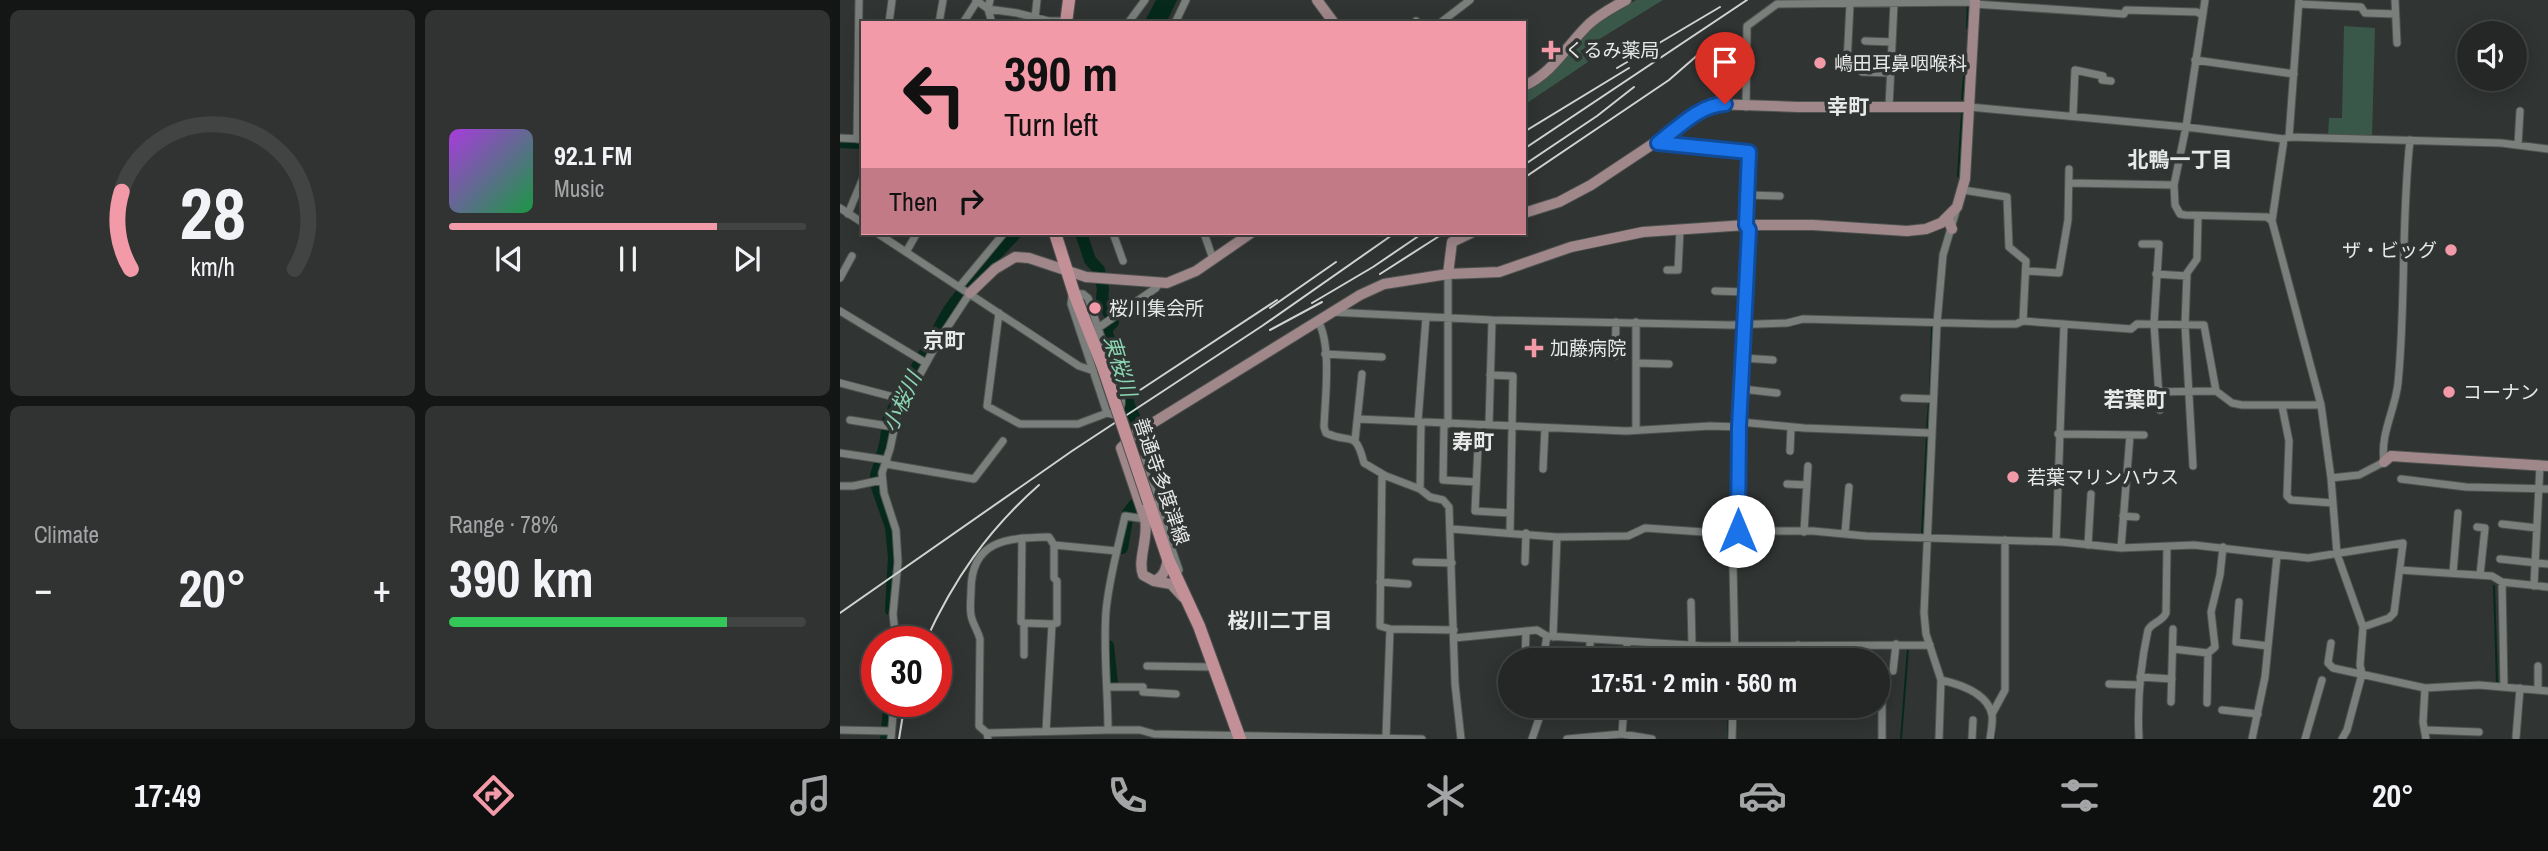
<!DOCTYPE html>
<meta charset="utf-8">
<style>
body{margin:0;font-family:"Archivo Narrow","Noto Sans JP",sans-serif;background:#303332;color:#f1f3f6;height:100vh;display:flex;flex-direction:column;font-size:26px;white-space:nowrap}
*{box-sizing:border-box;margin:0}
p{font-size:23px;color:#a3a5a7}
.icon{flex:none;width:38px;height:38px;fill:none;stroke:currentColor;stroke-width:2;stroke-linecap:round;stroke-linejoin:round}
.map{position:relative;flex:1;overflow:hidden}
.details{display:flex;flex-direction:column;gap:10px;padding:10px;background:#141515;width:840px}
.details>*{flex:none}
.top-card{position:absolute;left:21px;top:21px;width:665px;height:214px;border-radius:0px;box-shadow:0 4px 18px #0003,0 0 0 2px #414443;background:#f39aa8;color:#111;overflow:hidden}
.tools{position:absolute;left:1617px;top:21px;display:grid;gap:14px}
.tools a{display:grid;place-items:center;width:70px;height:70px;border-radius:50%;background:#242726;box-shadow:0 4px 18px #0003,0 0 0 2px #414443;font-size:35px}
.speed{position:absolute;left:21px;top:626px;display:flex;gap:14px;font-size:35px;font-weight:700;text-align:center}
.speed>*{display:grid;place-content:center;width:91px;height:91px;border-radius:50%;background:#242726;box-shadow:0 4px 18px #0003,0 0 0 2px #414443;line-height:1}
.speed .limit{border:10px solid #d22;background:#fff;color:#111}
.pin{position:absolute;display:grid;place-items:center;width:60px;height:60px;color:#fff;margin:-72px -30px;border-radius:50% 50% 50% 0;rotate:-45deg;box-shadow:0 0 7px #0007}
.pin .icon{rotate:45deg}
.me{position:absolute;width:77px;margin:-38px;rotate:0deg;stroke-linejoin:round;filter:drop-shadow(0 0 5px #0008)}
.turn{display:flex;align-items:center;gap:24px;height:147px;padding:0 28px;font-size:32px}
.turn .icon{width:91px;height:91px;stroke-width:2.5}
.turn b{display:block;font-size:49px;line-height:60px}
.then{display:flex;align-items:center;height:66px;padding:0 28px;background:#0003;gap:14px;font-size:26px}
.big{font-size:52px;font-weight:700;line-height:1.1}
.details .card{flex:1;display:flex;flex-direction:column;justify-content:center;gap:10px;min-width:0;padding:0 24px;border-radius:10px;background:#303332}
.details .dial{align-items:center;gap:0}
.dial svg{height:182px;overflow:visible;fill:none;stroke:#414443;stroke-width:7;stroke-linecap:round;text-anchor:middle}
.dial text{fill:#f1f3f6;stroke:none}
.song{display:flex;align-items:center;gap:21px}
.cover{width:84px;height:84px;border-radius:10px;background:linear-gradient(135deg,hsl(280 70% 55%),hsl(140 70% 35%))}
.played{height:7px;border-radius:4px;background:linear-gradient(90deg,#f39aa8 75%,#414443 75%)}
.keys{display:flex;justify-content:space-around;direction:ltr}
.heat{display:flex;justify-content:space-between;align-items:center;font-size:38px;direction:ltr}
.charge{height:10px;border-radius:5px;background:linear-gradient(90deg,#34c759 78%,#414443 0)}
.details .tiles{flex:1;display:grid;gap:10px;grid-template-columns:repeat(2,1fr)}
.trip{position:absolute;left:658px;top:648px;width:392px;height:70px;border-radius:35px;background:#242726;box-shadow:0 4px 18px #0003,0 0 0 2px #414443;font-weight:700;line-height:70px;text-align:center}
.dock{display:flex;height:112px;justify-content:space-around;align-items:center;background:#0e100f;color:#a3a5a7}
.dock .icon{width:49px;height:49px}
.dock .active{color:#f39aa8}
.dock b{font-size:32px;color:#f1f3f6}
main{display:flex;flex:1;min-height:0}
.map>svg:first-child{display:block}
</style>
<main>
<section class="details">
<div class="tiles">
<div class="card dial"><svg viewBox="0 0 100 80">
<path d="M14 69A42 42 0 1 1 86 69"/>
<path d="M14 69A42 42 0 0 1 10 35" stroke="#f39aa8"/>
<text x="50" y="56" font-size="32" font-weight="700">28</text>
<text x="50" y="72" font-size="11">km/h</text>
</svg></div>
<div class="card">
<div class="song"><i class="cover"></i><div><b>92.1 FM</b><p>Music</p></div></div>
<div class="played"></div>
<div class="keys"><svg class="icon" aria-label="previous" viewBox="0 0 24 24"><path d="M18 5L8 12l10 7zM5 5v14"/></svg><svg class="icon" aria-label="pause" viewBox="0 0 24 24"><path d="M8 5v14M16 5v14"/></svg><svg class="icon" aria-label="next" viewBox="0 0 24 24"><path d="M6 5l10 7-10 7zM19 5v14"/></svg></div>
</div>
<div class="card"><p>Climate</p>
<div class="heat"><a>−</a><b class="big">20°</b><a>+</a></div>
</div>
<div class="card"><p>Range · 78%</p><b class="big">390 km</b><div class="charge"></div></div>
</div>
</section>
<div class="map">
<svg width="1708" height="739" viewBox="0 0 1708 739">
<rect width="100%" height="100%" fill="#303432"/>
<path fill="#3a584a" d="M796 0H823L740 51 748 62 684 105V91L717 68 755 25Z
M1504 26 1535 28 1532 137 1488 135 1489 118H1502Z"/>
<path fill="#05291b" d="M316 0H337L326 23H304Z"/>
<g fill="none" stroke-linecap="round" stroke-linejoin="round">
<path stroke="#05291b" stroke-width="2" d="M1127 28 1128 5
M1122 99 1126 54
M1118 176 1122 113
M1090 398 1092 327
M1087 429 1089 403
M1082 534 1087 436
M1654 586 1657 682
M1081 609 1084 541
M891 660V650
M1168 688V571
M888 738 889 705
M1061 739 1068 648
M1154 739 1155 730"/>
<path stroke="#05291b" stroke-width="12" d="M0 142 23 143
M241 233 250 260 259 270 263 289 262 298 273 322 266 330 290 408 298 425
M282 548 288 513 294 505
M51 610 54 557 51 527 37 487 36 476 45 445 49 417 109 310 129 283 176 233
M268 646 272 684
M46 739 50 702"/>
<g stroke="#4e5250" stroke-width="9">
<path id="street" d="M136 0 148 9 177 13 209 21H226
M150 0 148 9 152 23
M1365 0 1346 127 1334 185 1335 205 1340 214 1345 215 1427 217 1432 221
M1555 0 1557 43
M1459 4 1521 7 1525 13 1555 14
M195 18 197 0
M576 21 578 23
M49 23 52 0
M99 23 103 0
M123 23 137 1
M288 23 305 0
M335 23 346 0
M600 23 630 0
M1025 41 1052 42
M1355 60 1454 74
M1007 63 1010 4
M1022 72 1050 73
M906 107 907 26 937 4 1129 2 1134 4 1284 14 1286 10 1357 12 1362 15
M1049 107 1054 3
M1129 107 1346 127 1444 139 1449 137 1661 143 1708 149
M1233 116 1235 70 1263 76 1262 80 1271 81
M1449 137 1459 0
M0 138 23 139
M17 139 19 0
M1444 139 1432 221 1481 405 1491 478 1497 554 1523 627 1520 665 1522 674 1507 730 1502 739
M818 143 909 151 906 225 909 230 899 427 898 531 893 565 895 660
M1678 145 1680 111
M1229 183 1334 185
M1123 190 1167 197 1169 247 1186 261 1183 321
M907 195 940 196
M0 208 23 223
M8 214 23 178
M37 233 239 366 254 371
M273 233 283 261
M364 233 373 259
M1302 244H1319L1314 324 1320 410
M66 252 77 233
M827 270H838L840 230
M1186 271 1219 273 1228 220 1229 169
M608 274V424
M1316 274 1347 276
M0 278 12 256
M120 286 164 233
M875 291 905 292
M0 311 86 363
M491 312 652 320 889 325 947 323 963 319 1151 324H1176L1183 321 1291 329 1297 324 1364 325 1376 391
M159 313 147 406 180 424H238L267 413 275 415C281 409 282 405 281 397L248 298 243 294 234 293 232 296 231 304 267 413
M478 321C492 345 485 399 484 427L486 433C511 445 515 428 524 463L546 476 580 489 590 497 603 500 609 507 615 684 621 739
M258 328 316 288 319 283
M485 354 542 357
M775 356 776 322
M903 358 933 360
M796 363 829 364
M650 375 673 376 670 532
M0 383 65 400
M902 389 937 393
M1309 392 1376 391 1392 403 1402 405H1481
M1064 398 1093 399
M1442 406 1449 441 1447 496 1451 500 1493 503
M518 419 786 431 870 426 899 427
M10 420 54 427
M900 422 964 428 1091 433
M604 423 603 480 636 482
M639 425 635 511 670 513
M649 425 652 320
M796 430V322
M1218 434 1304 435
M515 440 522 374
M950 451 951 427
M0 453 47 460
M301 459 339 570
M46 464 134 479 163 441
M1353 466 1345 325 1347 273 1357 259 1358 217
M703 469 705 428
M542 474 540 626 550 629
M1491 478 1519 475 1544 462C1540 433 1555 411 1558 383 1566 303 1561 220 1570 140
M1561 479 1626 487 1708 489
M947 484 967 485
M0 486H13L42 480
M580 489 581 425 578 421 586 317
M1283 516 1296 517
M1662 524 1697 528
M1637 527 1645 528 1640 575
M612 529 717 537 788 536 805 528 893 534 898 531H973L1026 536 1222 542 1281 548 1354 545 1468 558 1563 543 1554 613 1549 618 1523 627
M964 532 968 466
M1005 533 1009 487
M182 538 181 622 184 623V655
M1216 542 1224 324
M1248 545 1251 494
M1281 548 1290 435
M1660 559 1708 564
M576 562 612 563
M685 562 686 533
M1560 570 1652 576 1662 582 1708 587
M1613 573 1618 513
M540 582 568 584
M1662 582 1664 686
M1694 586 1700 465
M851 602 852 645
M1399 602 1396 642 1428 646
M184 623 212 624
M713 637 717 537
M614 638 697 630 707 636 864 646 1090 645
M56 642 53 614 58 562 56 530 44 493 42 473 50 449 57 416 99 340 130 293
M1491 643 1488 663 1493 668 1585 688 1639 685 1708 691
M1333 649 1368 653 1375 647 1371 612 1380 575 1383 547
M685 660 686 631
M703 660 707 636
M750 660V640
M786 660 787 643
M827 660V644
M863 660 864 646
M958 660V645
M307 666 373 667
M1053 671 1056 644
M1300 677 1332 679
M1101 680C1119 684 1148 693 1152 715 1153 722 1151 732 1150 739
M1269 684 1299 685
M268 687H303V692L336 694
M1585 688 1583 722 1586 739
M1698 690V666
M1331 702 1333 629
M1367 703 1368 653
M1382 710 1418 714
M1152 714 1165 690V540
M0 730 51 731
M268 730C268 690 263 651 266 611 269 579 278 547 285 516L305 519
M1585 730 1639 732
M206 731 212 624 217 623V581L214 578V545
M147 733 268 730H300L314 734 582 739
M782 734 784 705
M546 737 550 629 614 630
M1676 737 1680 688
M51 739 54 702
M148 739 147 733 139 726 140 639C138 631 134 626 132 619 129 611 131 599 131 591 131 539 168 538 209 537L214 545 277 551
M692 739 702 710 700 705
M727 739 782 734 812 739
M892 739 893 705
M1042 739V702
M1099 739 1101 680 1086 634 1084 613 1097 323 1103 255 1117 208
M1132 739 1133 720
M1299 739C1297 701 1300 667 1308 630 1312 622 1322 622 1326 613L1327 547
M1412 739 1425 677 1437 556
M1465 739 1482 680"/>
</g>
<g stroke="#4e5250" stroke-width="12">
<path id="secondary" d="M477 0 494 23
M684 86C713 73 727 45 749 24 760 14 773 7 786 0
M684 213 719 202 751 185 873 104 958 107H1129
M1103 221 1109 222 1112 229
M608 274 612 242 631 233
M130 293 155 269 175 257 189 258 246 277 327 283 356 271 411 233
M1544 462 1551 456 1708 466
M328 559C326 569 324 577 314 581L303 575C297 560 309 538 305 519L281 448 295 434 520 295 544 284 608 274 659 272 731 247 803 232 906 225H973L1067 231 1086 229 1101 223 1117 207 1125 179 1135 0
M314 581 331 584 343 597"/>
</g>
<g stroke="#4e5250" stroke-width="14">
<path id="primary" d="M226 23 229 0
M215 233 234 293 263 367
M309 503 328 559 359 626 400 739"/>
</g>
<use href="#street" stroke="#7a7f7c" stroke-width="7"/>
<use href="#secondary" stroke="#9f878a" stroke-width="10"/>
<use href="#primary" stroke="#c49098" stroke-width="12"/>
<path stroke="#d0d3d1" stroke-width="2" d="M777 68 880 7
M684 132 789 68
M684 149 907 0
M684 165 757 116 794 87
M684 178 829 80 868 46
M540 274 604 233
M472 303 533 267 583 233
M430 308 496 262
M430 330 482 302
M291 396 437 300
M0 613 232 451 422 326 555 233
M85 642C114 579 147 531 199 485
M59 739 65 702"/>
<g stroke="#4e5250" stroke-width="14" stroke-linecap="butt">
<path id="primary-bridge" d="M263 367 309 503"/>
</g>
<use href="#primary-bridge" stroke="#c49098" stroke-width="12"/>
</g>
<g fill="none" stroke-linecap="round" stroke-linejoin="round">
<g stroke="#114b97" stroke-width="18">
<path id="route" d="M885 104C859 105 838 128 818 143L909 152 906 225 909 230 899 427 898 531"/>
</g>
<use href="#route" stroke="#1a73e8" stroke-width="12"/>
</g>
<g fill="#f39aa8" stroke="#303432" stroke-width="2.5">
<path d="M707.5 39.5h7v7h7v7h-7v7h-7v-7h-7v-7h7z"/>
<circle cx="980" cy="63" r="7"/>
<circle cx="1611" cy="250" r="7"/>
<circle cx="255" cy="308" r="7"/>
<path d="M690.5 337.5h7v7h7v7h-7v7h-7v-7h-7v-7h7z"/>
<circle cx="1609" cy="392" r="7"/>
<circle cx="1173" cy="477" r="7"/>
</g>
<g text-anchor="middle" stroke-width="7" stroke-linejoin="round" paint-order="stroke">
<g font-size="19" fill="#e7eae8" stroke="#303432" text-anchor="start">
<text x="725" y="57">くるみ薬局</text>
<text x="994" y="70">嶋田耳鼻咽喉科</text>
<text x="1597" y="257" text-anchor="end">ザ・ビッグ</text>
<text x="269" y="315">桜川集会所</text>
<text x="710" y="355">加藤病院</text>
<text x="1623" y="399">コーナン</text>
<text x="1187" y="484">若葉マリンハウス</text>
</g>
<g font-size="19" fill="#e7eae8" stroke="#303432">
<text transform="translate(322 481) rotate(71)" y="7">善通寺多度津線</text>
</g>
<g font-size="21" font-weight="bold" fill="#e7eae8" stroke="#303432">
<text x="1008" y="114">幸町</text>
<text x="1340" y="167">北鴨一丁目</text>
<text x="104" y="348">京町</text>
<text x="1295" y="407">若葉町</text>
<text x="633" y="449">寿町</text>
<text x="440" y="628">桜川二丁目</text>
</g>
<g font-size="21" font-style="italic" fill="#8ad6b3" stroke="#303432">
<text transform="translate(280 366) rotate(73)" y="7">東桜川</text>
<text transform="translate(62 402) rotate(-65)" y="7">小桜川</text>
</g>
</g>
</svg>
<div class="tools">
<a><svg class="icon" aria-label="sound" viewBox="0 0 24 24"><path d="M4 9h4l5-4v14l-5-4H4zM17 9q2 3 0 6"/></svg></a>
</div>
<div class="speed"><div class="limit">30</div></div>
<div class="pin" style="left:885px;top:104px;background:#d93025"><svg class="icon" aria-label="arrive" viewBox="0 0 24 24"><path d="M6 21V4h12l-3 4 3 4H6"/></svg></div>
<svg class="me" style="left:898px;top:531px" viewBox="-20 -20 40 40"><circle r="19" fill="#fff"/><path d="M0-13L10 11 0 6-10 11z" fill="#1a73e8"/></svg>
<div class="trip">17:51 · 2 min · 560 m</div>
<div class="top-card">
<div class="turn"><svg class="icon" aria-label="left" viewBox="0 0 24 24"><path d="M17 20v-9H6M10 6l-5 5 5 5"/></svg><div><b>390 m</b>Turn left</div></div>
<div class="then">Then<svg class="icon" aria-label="right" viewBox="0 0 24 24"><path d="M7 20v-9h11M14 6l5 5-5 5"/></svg></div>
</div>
</div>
</main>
<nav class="dock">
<b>17:49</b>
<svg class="icon active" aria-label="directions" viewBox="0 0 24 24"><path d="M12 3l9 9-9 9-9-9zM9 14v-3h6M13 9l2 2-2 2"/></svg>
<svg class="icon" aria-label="music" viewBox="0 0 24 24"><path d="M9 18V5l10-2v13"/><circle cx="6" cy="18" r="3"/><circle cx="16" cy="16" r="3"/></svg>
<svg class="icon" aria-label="phone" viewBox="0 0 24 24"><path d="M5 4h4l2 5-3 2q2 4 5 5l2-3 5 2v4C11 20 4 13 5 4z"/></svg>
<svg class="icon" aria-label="climate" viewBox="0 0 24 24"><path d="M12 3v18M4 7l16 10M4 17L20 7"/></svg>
<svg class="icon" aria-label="car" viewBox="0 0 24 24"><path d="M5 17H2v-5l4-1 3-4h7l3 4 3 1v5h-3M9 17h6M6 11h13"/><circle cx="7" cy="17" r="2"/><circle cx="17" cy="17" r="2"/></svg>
<svg class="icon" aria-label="filters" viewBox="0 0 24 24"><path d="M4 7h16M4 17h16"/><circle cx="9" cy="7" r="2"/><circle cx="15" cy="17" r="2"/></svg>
<b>20°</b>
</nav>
